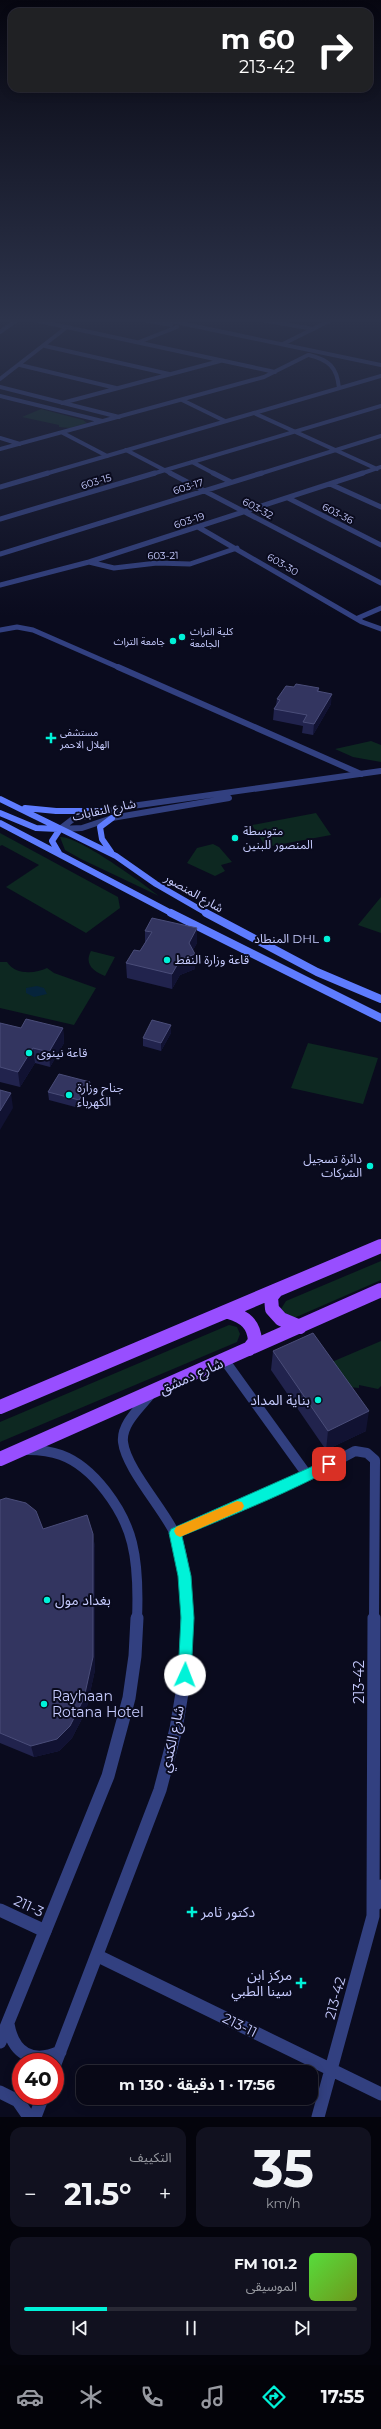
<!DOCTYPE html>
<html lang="ar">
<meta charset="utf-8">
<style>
body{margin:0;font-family:Montserrat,"Noto Sans Arabic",sans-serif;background:#11111f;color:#f1f3f6;direction:rtl;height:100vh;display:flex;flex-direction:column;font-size:15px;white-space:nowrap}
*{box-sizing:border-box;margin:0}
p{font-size:13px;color:#989aa1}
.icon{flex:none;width:22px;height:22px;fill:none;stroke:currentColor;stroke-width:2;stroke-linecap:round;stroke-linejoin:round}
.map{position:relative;height:2117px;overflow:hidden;direction:ltr}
.side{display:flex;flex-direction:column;gap:10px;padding:10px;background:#04040c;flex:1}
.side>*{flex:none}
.top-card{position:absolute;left:8px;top:8px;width:365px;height:84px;border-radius:12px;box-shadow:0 2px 10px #0003,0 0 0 1px #292935;direction:rtl;background:#202124;color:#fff;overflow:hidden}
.speed{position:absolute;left:12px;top:2053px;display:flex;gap:8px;font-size:20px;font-weight:700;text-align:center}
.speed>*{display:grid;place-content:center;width:52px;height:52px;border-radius:50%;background:#080816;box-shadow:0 2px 10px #0003,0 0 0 1px #292935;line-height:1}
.speed .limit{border:6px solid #d22;background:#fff;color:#111}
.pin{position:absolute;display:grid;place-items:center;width:34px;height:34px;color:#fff;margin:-17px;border-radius:8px;box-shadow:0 2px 6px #0006}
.me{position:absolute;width:44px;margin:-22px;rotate:2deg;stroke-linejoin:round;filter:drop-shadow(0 0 3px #0008)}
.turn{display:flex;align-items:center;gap:14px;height:84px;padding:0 12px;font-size:18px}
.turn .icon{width:52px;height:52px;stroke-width:2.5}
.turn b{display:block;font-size:28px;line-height:34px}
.big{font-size:30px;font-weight:700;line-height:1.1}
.side .widget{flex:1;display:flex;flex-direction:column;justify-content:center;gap:6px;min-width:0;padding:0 14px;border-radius:12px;background:#11111f}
.side .dial{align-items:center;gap:0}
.dial b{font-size:52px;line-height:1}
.song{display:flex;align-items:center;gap:12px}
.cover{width:48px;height:48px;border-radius:6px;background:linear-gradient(135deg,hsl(110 70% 55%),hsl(80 70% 35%))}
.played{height:4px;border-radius:2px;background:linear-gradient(90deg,#00f2d8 25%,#292935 25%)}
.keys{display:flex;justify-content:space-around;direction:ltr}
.heat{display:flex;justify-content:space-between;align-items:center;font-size:22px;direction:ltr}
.side .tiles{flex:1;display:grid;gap:10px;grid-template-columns:1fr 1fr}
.widget:last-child{grid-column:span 2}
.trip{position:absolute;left:76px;top:2065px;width:242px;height:40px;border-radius:12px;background:#080816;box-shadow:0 2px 10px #0003,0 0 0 1px #292935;font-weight:700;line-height:40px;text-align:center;direction:rtl}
.tab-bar{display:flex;height:64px;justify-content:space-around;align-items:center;background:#030309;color:#989aa1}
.tab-bar .icon{width:28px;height:28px}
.tab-bar .on{color:#00f2d8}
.tab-bar b{font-size:18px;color:#f1f3f6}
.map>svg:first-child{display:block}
</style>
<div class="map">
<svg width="381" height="2117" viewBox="0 0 381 2117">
<rect width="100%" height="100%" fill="#0a0b1e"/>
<path fill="#0d2821" d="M41 409 83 420 87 423 70 428 59 427V425L22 417Z
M371 741 381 745V762L353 757 335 749Z
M316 813 331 835 266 847 252 825Z
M0 833 118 897 120 908 86 933 6 887 39 865 2 845 0 846Z
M60 837C77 835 144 884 159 896L81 859 65 850Z
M213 844 219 847 232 862 221 865 225 871 215 876 187 863 197 848Z
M381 897V933L358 925Z
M91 951 115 957 105 976C93 971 84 964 91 951Z
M0 962H7C15 975 35 974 47 968L54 973 96 988 74 1025 0 1008Z
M308 1043 378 1058 363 1104 291 1088Z
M381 1261V1280L294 1318 287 1317 281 1309 286 1301Z
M229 1325 237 1327 240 1334 237 1342 0 1442V1422Z
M381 1341V1386L378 1389 359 1385V1388L349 1387 320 1367Z"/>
<path fill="#06243b" d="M37 986 44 988 47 994 34 997 26 993V988Z"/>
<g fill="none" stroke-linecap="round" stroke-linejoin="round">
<path stroke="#324080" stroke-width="4" d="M34 320 275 372
M261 320 314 329
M0 332 17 320
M139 342 177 327
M283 344 331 320
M45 346 169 374
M20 365 116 388
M0 379 67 327
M0 387 119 417
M0 396 102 421
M182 400 225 421
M62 403 220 361
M254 413 377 469
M63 433 107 456
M0 438 20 444
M0 449 264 377 308 355
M126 450 172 474
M192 462 215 474
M152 474 381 406
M259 474 381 436
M360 474 381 467"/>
<path stroke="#324080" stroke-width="5" d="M170 473 381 583
M213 473 231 482
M330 484 381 507
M288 498 381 545
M0 519 155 473
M198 527 362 622 381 629
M0 554 262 473
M89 562 114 568 157 563 190 564 237 548
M0 585 89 562 363 473
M358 618 381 608
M0 630 17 627 33 630 120 668"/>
<path stroke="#324080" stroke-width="6" d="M118 667 361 774"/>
<path stroke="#324080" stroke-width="10" d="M225 1361 308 1476
M175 1533 308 1476 355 1451 367 1453 375 1460 374 1619"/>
<path stroke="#324080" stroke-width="13" d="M376 1904 381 1886
M0 1910 45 1931
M98 1956 381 2094
M318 2117 373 1916 374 1618"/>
<path stroke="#324080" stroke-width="4" d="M144 320 171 325
M166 320 381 365
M309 355C329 360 337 367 339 388
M45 474 381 376"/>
<path stroke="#324080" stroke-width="5" d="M0 487 48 473"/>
<path stroke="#324080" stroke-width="6" d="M60 829 73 819 132 806 381 771
M60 829 82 828 112 818 229 798"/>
<path stroke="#324080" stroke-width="10" d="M150 1395C140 1408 121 1424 123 1442 126 1468 162 1507 174 1532 185 1553 187 1595 187 1619
M28 1450C40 1450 50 1451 61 1455 94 1467 124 1510 132 1543 138 1567 138 1595 137 1619"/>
<path stroke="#324080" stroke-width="13" d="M8 2024C13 2053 32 2065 60 2052
M0 2042 108 1776 129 1698 135 1656 137 1618
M55 2064 160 1790 176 1729 185 1675 187 1618
M0 2092 18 2101 29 2117
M35 2117 43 2096"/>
<path stroke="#5e7cff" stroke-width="6" d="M0 799 116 856 156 884 208 914
M25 808 56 811H106
M0 813 36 828 58 829
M0 823 173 914
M111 852 102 839 100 827 112 818
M59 853 52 841 60 829"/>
<path stroke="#5e7cff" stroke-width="8" d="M171 913 381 1018
M206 913 317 972 381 999"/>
<path stroke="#984eff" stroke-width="14" d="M276 1291 271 1297 272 1309 281 1319 300 1327
M229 1312C245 1317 254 1324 255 1341L249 1349
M0 1407 381 1246
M0 1459 381 1290"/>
</g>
<path fill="#21234d" d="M294 687 319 688V691L331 704 313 735 302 733 303 726 273 720 274 709 276 705 277 699Z
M145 931 197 943 193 950 195 969 180 975 172 989 127 978 126 963 140 951 145 943Z
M0 1023 21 1028H63L64 1043 50 1067 35 1063 20 1087 0 1082Z
M171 1025V1033L161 1051 143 1046V1038Z
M90 1090 79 1108 49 1100 48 1092Z
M273 1351 366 1431 326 1450 271 1370Z
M0 1500 43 1529 93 1534 95 1548V1670L86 1711 72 1738 59 1751 34 1757 0 1743Z"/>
<path fill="#111232" d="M332 694 331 704 313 735 314 724Z
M197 928V943L190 956 195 954V969L180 975 172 989V974Z
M171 1025V1033L161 1051V1043Z
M63 1028 64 1043 50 1067 49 1052Z
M33 1048 35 1063 20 1087 18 1072Z
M90 1082V1090L79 1108V1100Z
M11 1093 13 1108 0 1130V1111Z
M369 1411 366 1431 326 1450 328 1431Z
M93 1534 95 1548V1670L86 1711 72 1738 59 1751 34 1757 31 1746Z"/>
<path fill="#333560" stroke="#4a4d79" d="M296 684 319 688 317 691 332 694 314 724 303 722 307 715 274 709 280 700 277 699 286 686 294 687Z
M152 918 197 928 189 943 195 954 180 960 172 974 126 963 134 950 140 951 152 932 145 931Z
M26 1019 63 1028 49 1052 33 1048 18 1072 0 1067V1023L21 1028Z
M152 1020 171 1025 161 1043 143 1038Z
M59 1074 90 1082 79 1100 48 1092Z
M0 1090 11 1093 0 1111Z
M313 1333 369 1411 328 1431 273 1351Z
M6 1498 26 1503 36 1511 43 1529 87 1515 93 1534V1657L84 1698 70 1726 57 1739 31 1746 0 1733V1500Z"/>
<linearGradient id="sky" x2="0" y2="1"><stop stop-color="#060610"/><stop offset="0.52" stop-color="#2d344c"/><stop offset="1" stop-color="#2d344c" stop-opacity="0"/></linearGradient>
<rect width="381" height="616" fill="url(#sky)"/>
<path fill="#00f2d8" stroke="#009d8c" d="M329 1459 335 1464C329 1477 203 1527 182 1536L191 1576 194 1618 191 1675 189 1679 185 1681 180 1679 178 1675 181 1618 178 1576 169 1533 171 1529Z"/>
<path fill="#f59e0b" d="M237 1501 242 1502 244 1506 242 1510 180 1537 176 1535 174 1531 176 1527Z"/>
<g fill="#00f2d8" stroke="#0a0b1e" stroke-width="1.5">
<circle cx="182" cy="637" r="4"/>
<circle cx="173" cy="641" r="4"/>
<path d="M49 732h4v4h4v4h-4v4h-4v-4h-4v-4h4z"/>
<circle cx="235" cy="838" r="4"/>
<circle cx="327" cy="939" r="4"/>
<circle cx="167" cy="960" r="4"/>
<circle cx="29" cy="1053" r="4"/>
<circle cx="69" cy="1095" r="4"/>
<circle cx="370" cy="1166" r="4"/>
<circle cx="318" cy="1400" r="4"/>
<circle cx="47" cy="1600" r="4"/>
<circle cx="44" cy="1704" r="4"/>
<path d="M190 1906h4v4h4v4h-4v4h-4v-4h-4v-4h4z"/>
<path d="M299 1977h4v4h4v4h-4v4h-4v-4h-4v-4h4z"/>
</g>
<g text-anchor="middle" stroke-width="4" stroke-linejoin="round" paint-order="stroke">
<g font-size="10" fill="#c7ccff" stroke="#0a0b1e">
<text transform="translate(96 481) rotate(-17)" y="4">603-15</text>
<text transform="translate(188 486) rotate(-17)" y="4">603-17</text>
<text transform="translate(258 508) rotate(28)" y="4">603-32</text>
<text transform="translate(338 513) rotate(27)" y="4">603-36</text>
<text transform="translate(189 520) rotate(-18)" y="4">603-19</text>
<text transform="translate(163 555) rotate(-1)" y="4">603-21</text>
<text transform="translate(283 564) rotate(30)" y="4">603-30</text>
</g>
<g font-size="10" fill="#c7ccff" stroke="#0a0b1e" text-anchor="start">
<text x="190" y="635">كلية التراث<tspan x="190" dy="12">الجامعة</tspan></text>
<text x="165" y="645" text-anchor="end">جامعة التراث</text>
<text x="60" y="736">مستشفى<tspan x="60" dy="12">الهلال الاحمر</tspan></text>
</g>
<g font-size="12" fill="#c7ccff" stroke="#0a0b1e">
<text transform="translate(104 810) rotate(-12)" y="4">شارع النقابات</text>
<text transform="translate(194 893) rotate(30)" y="4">شارع المنصور</text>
</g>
<g font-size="12" fill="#c7ccff" stroke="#0a0b1e" text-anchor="start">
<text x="243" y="835">متوسطة<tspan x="243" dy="14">المنصور للبنين</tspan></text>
<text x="319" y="943" text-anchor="end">المنطاد DHL</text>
<text x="175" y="964">قاعة وزارة النفط</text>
<text x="37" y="1057">قاعة نينوى</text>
<text x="77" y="1092">جناح وزارة<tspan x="77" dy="14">الكهرباء</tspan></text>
<text x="362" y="1163" text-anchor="end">دائرة تسجيل<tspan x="362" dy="14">الشركات</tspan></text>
</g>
<g font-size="14" fill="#c7ccff" stroke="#0a0b1e">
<text transform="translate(191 1376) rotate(-24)" y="5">شارع دمشق</text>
<text transform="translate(359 1682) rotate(-90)" y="5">213-42</text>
<text transform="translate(172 1739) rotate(-78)" y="5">شارع الكندي</text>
<text transform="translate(29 1906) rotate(25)" y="5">211-3</text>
<text transform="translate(335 1998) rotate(-75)" y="5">213-42</text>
<text transform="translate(240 2025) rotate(26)" y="5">213-11</text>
</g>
<g font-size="14" fill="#c7ccff" stroke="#0a0b1e" text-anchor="start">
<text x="310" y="1405" text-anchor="end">بناية المداد</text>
<text x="55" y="1605">بغداد مول</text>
<text x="52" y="1701">Rayhaan<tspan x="52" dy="16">Rotana Hotel</tspan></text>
<text x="201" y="1917">دكتور ثامر</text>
<text x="292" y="1980" text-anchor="end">مركز ابن<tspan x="292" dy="16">سينا الطبي</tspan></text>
</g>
</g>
</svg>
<div class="speed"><div class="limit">40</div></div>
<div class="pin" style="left:329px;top:1464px;background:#d93025"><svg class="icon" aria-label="arrive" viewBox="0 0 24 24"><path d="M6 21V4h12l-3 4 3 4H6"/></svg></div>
<svg class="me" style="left:185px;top:1675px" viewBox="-20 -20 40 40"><circle r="19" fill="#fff"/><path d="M0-13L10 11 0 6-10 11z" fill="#00f2d8"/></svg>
<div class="trip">17:56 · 1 دقيقة · 130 m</div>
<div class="top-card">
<div class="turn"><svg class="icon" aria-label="right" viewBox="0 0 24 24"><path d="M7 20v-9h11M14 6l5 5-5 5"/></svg><div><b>60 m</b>213-42</div></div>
</div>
</div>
<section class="side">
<div class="tiles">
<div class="widget dial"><b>35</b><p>km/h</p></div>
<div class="widget"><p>التكييف</p>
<div class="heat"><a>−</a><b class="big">21.5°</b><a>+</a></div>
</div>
<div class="widget">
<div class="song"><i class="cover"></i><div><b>101.2 FM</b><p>الموسيقى</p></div></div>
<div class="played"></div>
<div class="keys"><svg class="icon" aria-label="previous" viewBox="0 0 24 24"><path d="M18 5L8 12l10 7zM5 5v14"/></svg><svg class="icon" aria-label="pause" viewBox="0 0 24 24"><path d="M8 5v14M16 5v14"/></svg><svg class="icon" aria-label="next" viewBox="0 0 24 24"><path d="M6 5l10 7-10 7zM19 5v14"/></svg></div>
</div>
</div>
</section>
<nav class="tab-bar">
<b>17:55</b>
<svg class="icon on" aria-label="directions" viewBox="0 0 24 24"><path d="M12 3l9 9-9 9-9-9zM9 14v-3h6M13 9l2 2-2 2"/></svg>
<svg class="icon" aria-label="music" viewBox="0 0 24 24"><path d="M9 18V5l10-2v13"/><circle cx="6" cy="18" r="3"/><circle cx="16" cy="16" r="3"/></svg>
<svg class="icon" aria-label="phone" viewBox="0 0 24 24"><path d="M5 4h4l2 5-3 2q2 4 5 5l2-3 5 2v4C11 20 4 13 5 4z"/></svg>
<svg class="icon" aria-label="climate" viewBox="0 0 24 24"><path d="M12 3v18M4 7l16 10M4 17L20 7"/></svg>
<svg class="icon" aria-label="car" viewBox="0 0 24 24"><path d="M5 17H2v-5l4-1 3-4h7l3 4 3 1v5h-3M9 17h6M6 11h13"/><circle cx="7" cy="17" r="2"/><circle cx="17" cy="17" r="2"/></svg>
</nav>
